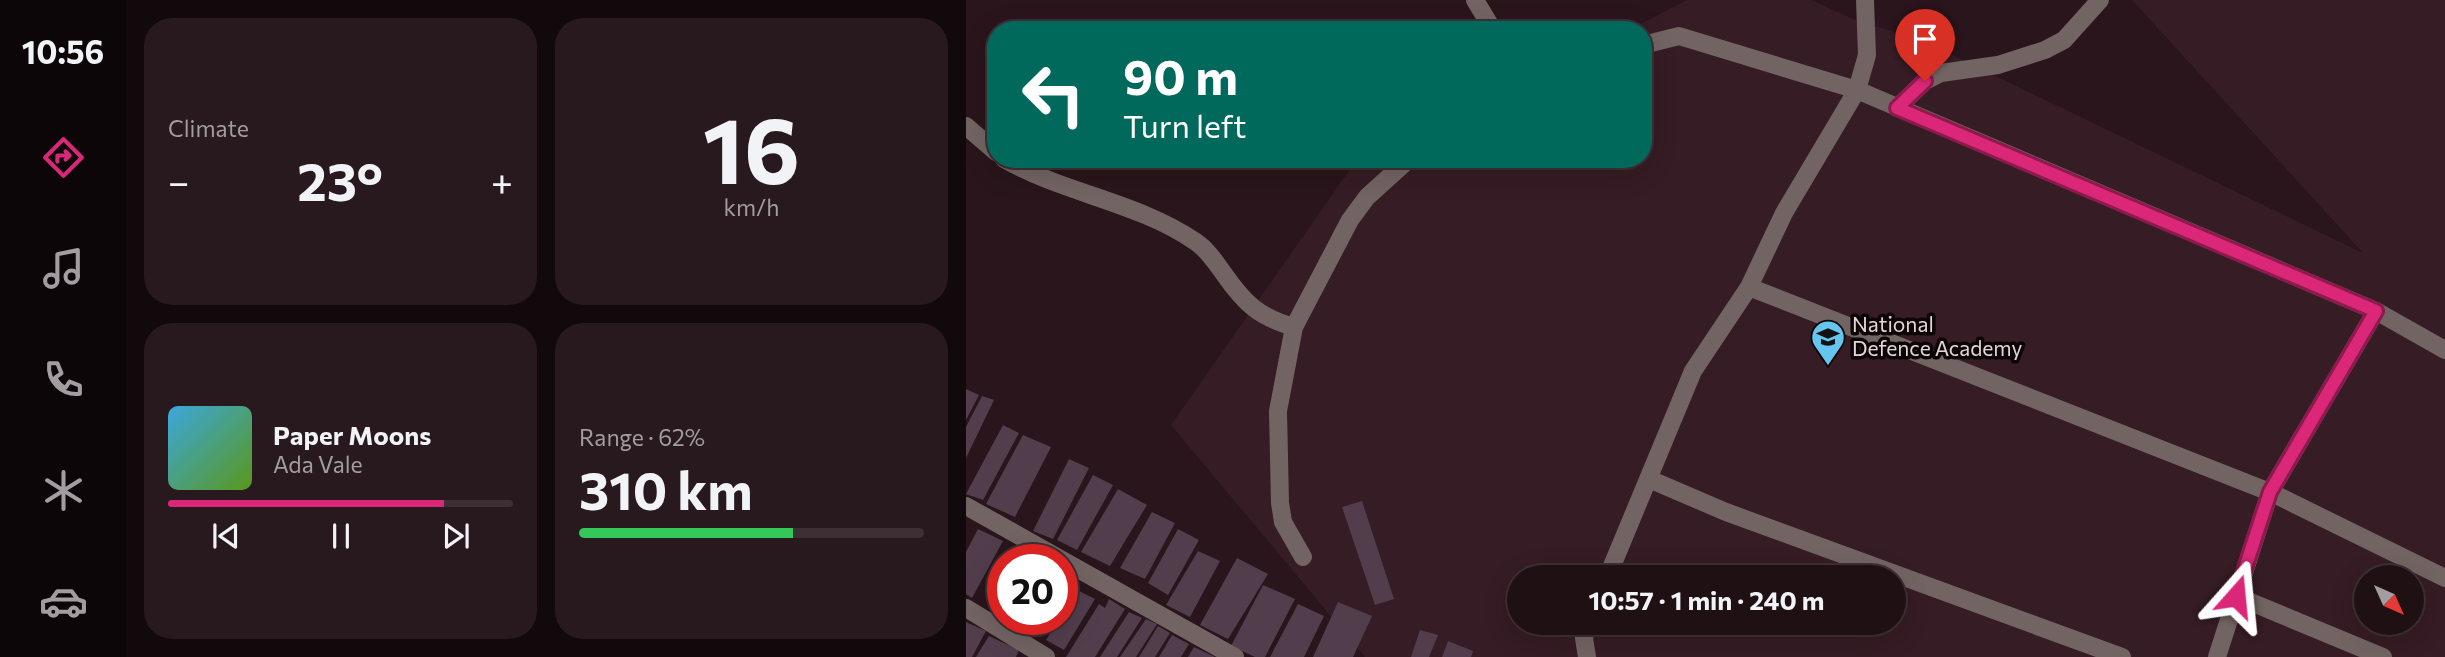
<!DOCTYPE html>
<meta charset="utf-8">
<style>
body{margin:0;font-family:Commissioner,sans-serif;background:#27191d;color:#f1f3f6;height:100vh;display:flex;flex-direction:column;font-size:26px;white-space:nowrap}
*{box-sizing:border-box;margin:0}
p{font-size:23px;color:#a19da0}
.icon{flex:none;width:38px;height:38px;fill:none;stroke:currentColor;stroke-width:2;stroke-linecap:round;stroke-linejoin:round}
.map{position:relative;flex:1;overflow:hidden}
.panel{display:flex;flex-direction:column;gap:18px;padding:18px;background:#11090b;width:840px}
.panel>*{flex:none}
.banner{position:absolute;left:21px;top:21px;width:665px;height:147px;border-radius:28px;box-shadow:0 7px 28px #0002,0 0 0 2px #3c3034;background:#00695c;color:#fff;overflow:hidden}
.needle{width:46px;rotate:135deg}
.controls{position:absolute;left:1388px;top:565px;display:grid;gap:14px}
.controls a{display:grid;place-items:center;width:70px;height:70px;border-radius:50%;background:#1f1014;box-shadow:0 7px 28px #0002,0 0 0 2px #3c3034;font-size:35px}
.speed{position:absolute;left:21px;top:544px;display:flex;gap:14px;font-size:35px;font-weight:700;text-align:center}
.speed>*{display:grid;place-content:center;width:91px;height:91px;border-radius:50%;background:#1f1014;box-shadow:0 7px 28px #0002,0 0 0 2px #3c3034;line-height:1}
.speed .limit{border:10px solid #d22;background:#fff;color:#111}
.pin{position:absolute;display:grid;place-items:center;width:60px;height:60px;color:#fff;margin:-72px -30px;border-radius:50% 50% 50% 0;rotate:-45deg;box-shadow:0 0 7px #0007}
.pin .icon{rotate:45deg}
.me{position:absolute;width:77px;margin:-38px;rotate:18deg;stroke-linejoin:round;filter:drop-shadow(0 0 5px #0008)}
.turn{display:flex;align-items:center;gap:24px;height:147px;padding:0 21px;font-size:32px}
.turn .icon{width:91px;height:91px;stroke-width:2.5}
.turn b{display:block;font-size:49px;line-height:60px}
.big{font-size:52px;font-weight:700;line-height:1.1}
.panel .tile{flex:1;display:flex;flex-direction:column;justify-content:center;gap:10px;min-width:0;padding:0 24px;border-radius:28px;background:#27191d}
.panel .dial{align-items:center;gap:0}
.dial b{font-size:91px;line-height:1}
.song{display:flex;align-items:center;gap:21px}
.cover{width:84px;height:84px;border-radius:10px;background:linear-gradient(135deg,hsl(200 70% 55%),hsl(90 70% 35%))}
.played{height:7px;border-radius:4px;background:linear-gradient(90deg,#db2777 80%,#3c3034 80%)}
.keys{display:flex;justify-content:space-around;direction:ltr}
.heat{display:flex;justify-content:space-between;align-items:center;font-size:38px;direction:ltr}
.charge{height:10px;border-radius:5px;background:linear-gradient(90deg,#34c759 62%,#3c3034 0)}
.panel .tiles{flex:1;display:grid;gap:18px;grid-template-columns:repeat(2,1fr)}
.trip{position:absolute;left:541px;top:565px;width:399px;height:70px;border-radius:35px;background:#1f1014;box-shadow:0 7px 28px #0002,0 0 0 2px #3c3034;font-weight:700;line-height:70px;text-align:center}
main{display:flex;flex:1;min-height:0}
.tab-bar{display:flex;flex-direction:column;width:126px;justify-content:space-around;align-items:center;background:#0c0608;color:#a19da0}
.tab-bar .icon{width:49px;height:49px}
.tab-bar .current{color:#db2777}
.tab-bar b{font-size:32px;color:#f1f3f6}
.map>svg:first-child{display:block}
</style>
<main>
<nav class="tab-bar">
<b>10:56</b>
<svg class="icon current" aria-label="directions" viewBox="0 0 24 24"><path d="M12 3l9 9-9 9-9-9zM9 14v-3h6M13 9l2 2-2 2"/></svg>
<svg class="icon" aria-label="music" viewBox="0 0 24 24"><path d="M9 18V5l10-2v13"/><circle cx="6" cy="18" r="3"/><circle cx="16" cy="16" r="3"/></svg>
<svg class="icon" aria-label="phone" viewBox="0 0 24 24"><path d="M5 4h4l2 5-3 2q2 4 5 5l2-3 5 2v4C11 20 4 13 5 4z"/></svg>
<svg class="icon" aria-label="climate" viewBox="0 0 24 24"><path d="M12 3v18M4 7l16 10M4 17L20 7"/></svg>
<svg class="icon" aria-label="car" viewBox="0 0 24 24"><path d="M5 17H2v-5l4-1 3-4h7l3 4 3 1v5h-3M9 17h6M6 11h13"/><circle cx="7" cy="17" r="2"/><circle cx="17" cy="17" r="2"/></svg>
</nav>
<section class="panel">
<div class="tiles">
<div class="tile"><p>Climate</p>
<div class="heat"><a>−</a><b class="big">23°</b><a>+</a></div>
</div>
<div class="tile dial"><b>16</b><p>km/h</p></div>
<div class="tile">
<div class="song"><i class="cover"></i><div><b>Paper Moons</b><p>Ada Vale</p></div></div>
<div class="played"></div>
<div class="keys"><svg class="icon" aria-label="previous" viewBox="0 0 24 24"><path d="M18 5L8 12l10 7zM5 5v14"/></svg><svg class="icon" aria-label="pause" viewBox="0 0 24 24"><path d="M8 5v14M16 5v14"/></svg><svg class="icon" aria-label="next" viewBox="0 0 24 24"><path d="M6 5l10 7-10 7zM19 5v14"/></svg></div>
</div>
<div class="tile"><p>Range · 62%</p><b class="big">310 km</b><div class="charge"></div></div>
</div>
</section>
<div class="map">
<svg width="1479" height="657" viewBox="0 0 1479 657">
<rect width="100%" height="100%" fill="#29151b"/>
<path fill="#361c24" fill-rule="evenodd" d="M721 0H845L887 19 955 40 1397 253 1166 0H1479V657H399L205 425 391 159H677V30H663ZM553 578H928V623H553ZM1400 578H1446V623H1400Z"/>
<path fill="#523d4d" d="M0 389 13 395 0 420Z
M16 396 28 400 0 458V427Z
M37 425 53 433 17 500 0 494Z
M57 435 85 447 49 517 20 504Z
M103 459 123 468 87 539 67 531Z
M127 475 147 485 111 550 91 540Z
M152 489 181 505 144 566 115 552Z
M396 501 428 599 409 605 376 507Z
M186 512 209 523 179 579 154 568Z
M12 529 37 541 6 598 0 594V552Z
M212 529 233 540 202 595 182 583Z
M51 550 70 560H45Z
M232 551 254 561 224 617 200 605Z
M271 558 302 574 262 639 234 625Z
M96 574 108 580 96 602Z
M297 585 329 599 299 657H289L265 646Z
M111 590 129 599 98 650 80 640 92 620H96V613Z
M37 597V618L28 614Z
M143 599 159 609 129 657H100L133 604 139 608Z
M372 602 406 616 387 657H347Z
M332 604 358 616 338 657H304Z
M163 612 176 618 151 657H134Z
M180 619 191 624 170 657H154Z
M58 620H87L79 634 56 623Z
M0 622 20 631 6 657H0Z
M192 626 204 633 189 657H173Z
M454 630 472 635 463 657H445Z
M206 635 223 644 215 657H193Z
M23 636 53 650 50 657H10Z
M482 641 507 651 505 657H476Z
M228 647 249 657H222Z"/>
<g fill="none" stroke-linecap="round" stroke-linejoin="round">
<path stroke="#726462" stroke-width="18" d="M509 0 527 30
M677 45 713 36 891 90 1410 311 1479 350
M931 108 959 81 975 73 1032 65 1079 50 1098 40 1134 0
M0 126 30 152
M38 159C99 194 172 202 230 242 242 250 250 263 258 274 279 304 293 317 328 327
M783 287 1304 492 1479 578
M683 479 760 512 1156 657
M0 506 269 657
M337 557 317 522 314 503 312 411 328 327 384 220 401 197 443 159
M641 578 727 371 783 287 818 213 891 90 901 55 899 0
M1270 596 1417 657
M0 608 80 657
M621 657 618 638 621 623
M1251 657 1304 492 1410 311"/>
</g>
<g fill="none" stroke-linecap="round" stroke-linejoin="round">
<g stroke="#8e194d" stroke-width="18">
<path id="route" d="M959 81 931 108 1410 311 1304 492 1270 596"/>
</g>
<use href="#route" stroke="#db2777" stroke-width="12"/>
</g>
<defs>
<g id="university-pin" transform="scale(1.75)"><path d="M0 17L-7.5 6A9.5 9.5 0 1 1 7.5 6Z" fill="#64c5ee" stroke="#0c0506"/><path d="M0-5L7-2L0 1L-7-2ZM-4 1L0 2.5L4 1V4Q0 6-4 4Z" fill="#111"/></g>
</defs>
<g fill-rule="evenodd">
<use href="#university-pin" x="862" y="337"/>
</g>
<g text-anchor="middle" stroke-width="7" stroke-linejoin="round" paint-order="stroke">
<g font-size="21" fill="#e4d5d8" stroke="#0c0506" text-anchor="start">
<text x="886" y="332">National<tspan x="886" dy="24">Defence Academy</tspan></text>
</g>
</g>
</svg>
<div class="controls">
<a><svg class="needle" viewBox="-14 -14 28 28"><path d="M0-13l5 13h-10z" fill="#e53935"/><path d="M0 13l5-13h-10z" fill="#a19da0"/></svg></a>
</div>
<div class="speed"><div class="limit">20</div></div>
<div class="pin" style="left:959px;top:81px;background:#d93025"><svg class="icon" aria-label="arrive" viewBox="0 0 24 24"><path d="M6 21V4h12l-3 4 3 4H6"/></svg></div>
<svg class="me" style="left:1270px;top:596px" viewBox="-20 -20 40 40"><path d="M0-17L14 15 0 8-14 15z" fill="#db2777" stroke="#fff" stroke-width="4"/></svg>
<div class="trip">10:57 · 1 min · 240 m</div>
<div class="banner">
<div class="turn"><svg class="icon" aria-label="left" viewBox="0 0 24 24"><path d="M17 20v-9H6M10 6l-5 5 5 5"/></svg><div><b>90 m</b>Turn left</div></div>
</div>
</div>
</main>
